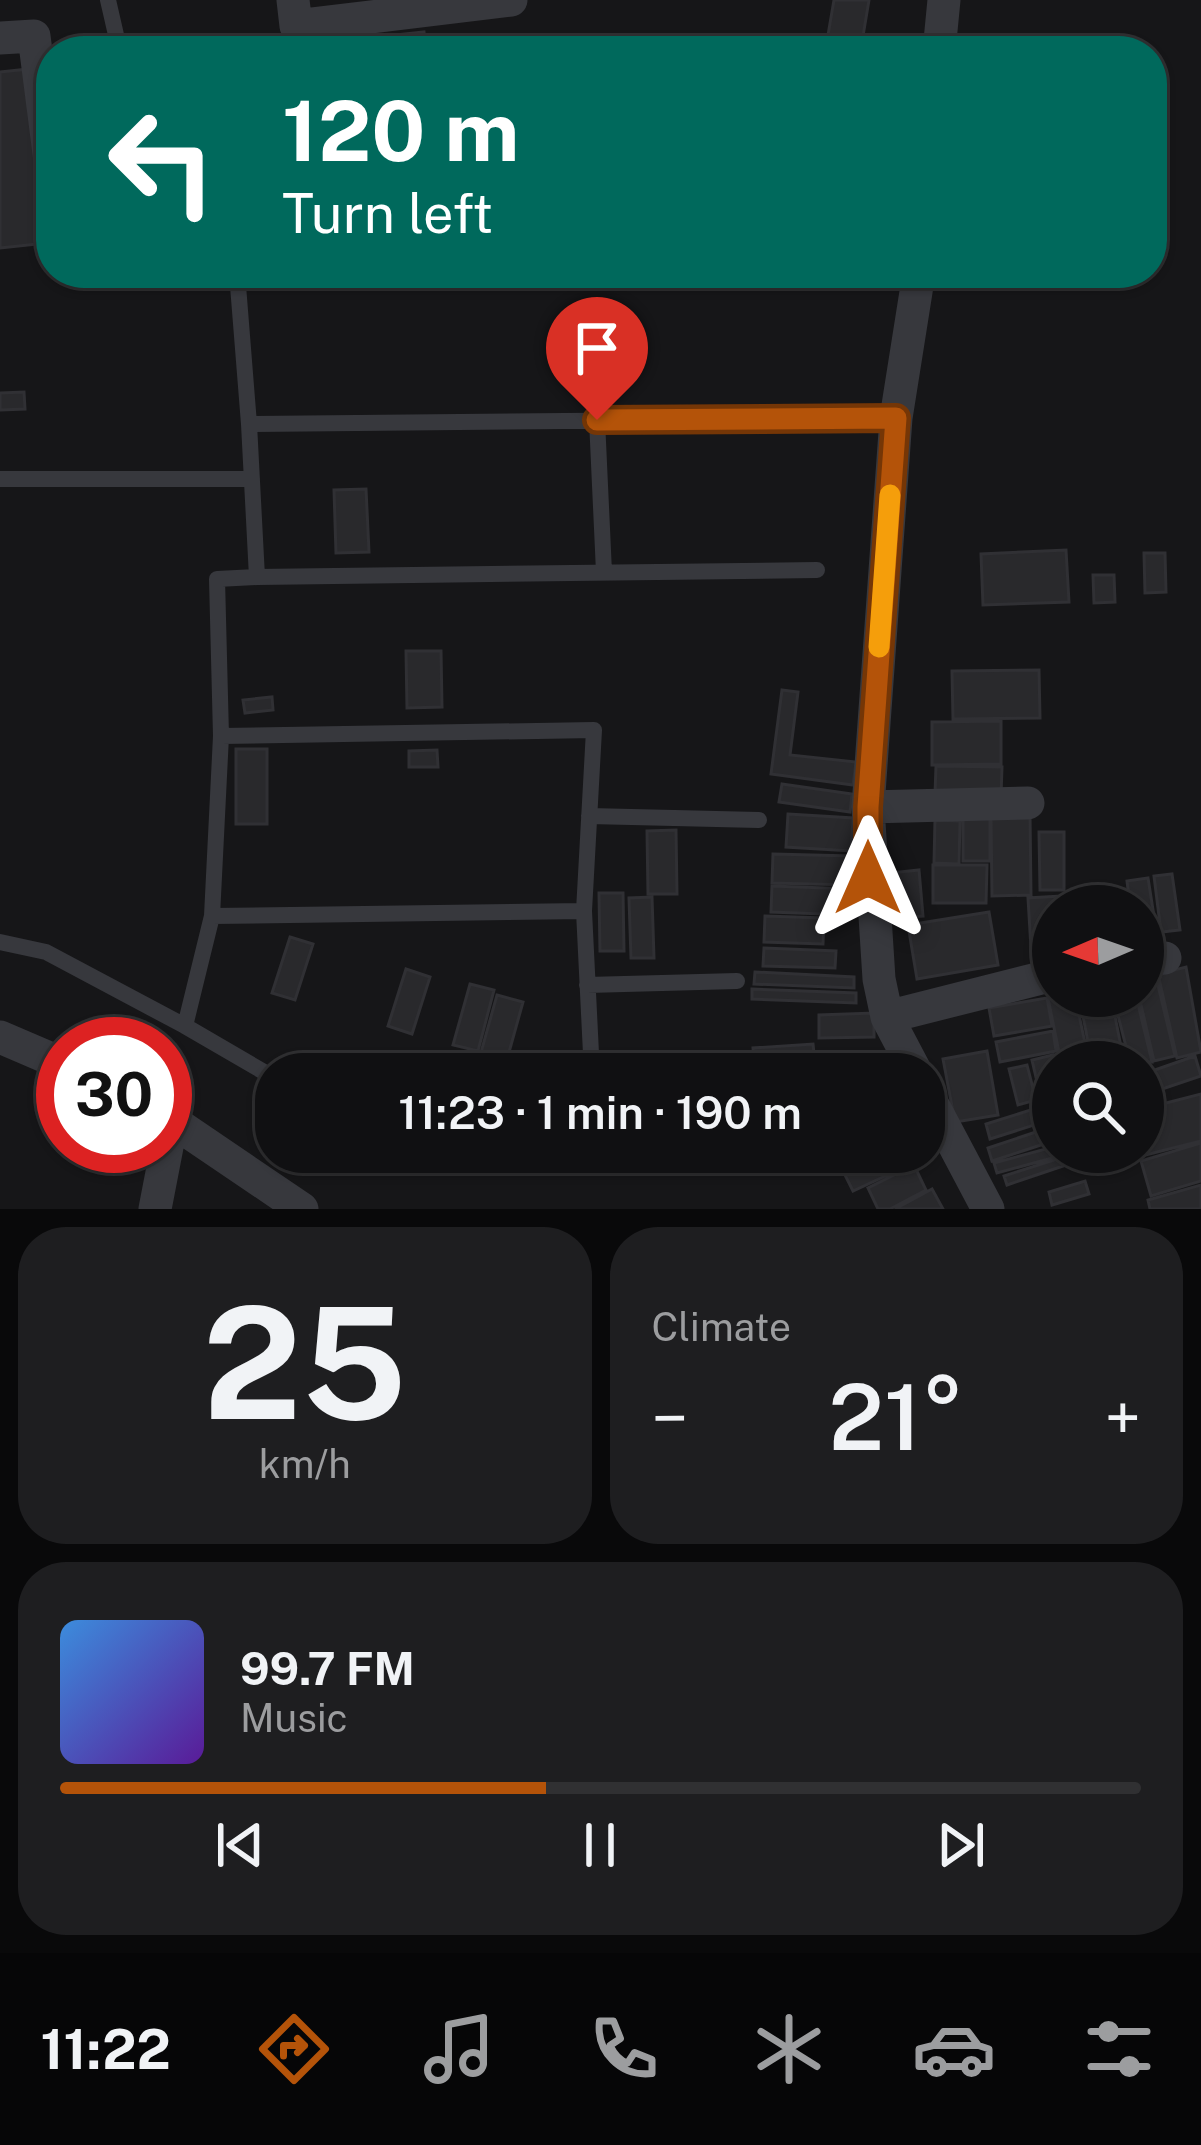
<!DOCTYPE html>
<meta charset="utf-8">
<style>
body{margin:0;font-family:"Public Sans",sans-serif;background:#1e1e20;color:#f1f3f6;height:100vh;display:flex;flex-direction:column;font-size:45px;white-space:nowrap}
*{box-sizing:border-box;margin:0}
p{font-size:39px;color:#9c9d9f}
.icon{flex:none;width:66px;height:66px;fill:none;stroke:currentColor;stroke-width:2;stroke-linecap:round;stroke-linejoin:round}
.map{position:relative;height:1209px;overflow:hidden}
.details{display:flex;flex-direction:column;gap:18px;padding:18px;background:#09090a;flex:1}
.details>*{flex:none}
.guide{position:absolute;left:36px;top:36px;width:1131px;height:252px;border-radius:48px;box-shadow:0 3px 9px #0004,0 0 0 3px #303032;background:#00695c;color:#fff;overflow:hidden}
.needle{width:78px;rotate:268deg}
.controls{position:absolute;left:1032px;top:885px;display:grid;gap:24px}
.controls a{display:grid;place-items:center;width:132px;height:132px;border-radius:50%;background:#101012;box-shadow:0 3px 9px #0004,0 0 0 3px #303032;font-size:60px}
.speed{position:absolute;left:36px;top:1017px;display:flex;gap:24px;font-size:60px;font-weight:700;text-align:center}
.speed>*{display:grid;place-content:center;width:156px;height:156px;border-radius:50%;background:#101012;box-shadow:0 3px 9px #0004,0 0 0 3px #303032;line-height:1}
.speed .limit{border:18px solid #d22;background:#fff;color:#111}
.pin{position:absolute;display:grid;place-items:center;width:102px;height:102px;color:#fff;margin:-123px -51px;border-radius:50% 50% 50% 0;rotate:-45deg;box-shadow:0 0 12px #0007}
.pin .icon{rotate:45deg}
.me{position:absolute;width:132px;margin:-66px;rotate:0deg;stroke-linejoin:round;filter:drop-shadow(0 0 9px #0008)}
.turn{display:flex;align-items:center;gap:42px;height:252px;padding:0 48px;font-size:54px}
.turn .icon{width:156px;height:156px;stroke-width:2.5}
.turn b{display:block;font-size:84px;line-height:102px}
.big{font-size:90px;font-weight:600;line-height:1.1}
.details .tile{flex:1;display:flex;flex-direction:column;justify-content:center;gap:18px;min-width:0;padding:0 42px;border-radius:48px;background:#1e1e20}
.details .dial{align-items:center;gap:0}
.dial b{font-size:156px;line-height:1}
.song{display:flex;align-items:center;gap:36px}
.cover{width:144px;height:144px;border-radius:18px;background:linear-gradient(135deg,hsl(210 70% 55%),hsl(270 70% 35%))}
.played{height:12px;border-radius:6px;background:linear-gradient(90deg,#b45309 45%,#303032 45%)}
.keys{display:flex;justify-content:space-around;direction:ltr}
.heat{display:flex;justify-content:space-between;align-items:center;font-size:66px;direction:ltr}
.details .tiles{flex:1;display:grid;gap:18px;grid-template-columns:1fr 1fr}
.tile:last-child{grid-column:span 2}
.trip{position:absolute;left:255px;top:1053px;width:690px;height:120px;border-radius:48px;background:#101012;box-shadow:0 3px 9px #0004,0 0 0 3px #303032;font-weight:600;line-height:120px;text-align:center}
.tab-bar{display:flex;height:192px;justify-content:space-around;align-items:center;background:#060607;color:#9c9d9f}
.tab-bar .icon{width:84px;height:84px}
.tab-bar .selected{color:#b45309}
.tab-bar b{font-size:54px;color:#f1f3f6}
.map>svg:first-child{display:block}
</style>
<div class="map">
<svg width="1201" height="1209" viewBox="0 0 1201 1209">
<rect width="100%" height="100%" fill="#161618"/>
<path fill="#29292c" stroke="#303034" stroke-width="3" d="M834 0H869L862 42 828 35Z
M424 32 426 51H350L349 40Z
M29 69 47 243 0 248V72Z
M24 392 25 409 0 410V393Z
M366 489 369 552 336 553 334 490Z
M1066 550 1069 602 983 605 981 554Z
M1144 553H1165L1166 592 1145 593Z
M1093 575H1114L1115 602 1094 603Z
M406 651H441L442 707 407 708Z
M1039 670 1040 718 953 719 952 671Z
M782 690 798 692 790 755 856 762 853 785 771 774Z
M272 697 273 710 245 713 243 700Z
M1001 721V764L932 765V722Z
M236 749H267V824H236Z
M437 750 438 767H409V751Z
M936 766 1002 767 1001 796 935 794Z
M782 784 852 794 850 812 779 802Z
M788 814 853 818 851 851 786 847Z
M963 815H990V861H963Z
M991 815H1030L1031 895 992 896Z
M935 820 960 821 959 864 934 863Z
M676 830 677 894H648L647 831Z
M1039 832H1064V890H1040Z
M773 854 851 856V885L772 883Z
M933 865H987L986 903H933Z
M919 870 923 916 893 918 890 873Z
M1172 874 1180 930 1161 932 1154 876Z
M1148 878 1156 929 1143 931V906H1130L1127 881Z
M772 886 851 889 850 915 771 912Z
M599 893H623L624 951H600Z
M1078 895 1079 906H1053V946L1031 948 1028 898Z
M652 897 654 958H631L629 898Z
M989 912 998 965 917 979 908 925Z
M765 916 824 918 823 944 764 942Z
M290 937 313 944 295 1000 272 993Z
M764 948 836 951 835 968 763 966Z
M1186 967 1201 1052 1177 1058 1158 974Z
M406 969 430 977 412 1034 388 1026Z
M755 972 854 977V988L754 984Z
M1155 973 1175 1056 1154 1061 1139 996 1143 976Z
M470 984 494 990 478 1051 453 1045Z
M752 989 856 993V1003L752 999Z
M497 995 523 1002 506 1063 480 1056Z
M1075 996 1089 1062H1061L1048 998Z
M1079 996H1111L1124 1062H1092Z
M1113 996H1136L1152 1062H1130Z
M1047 998 1052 1026 994 1036 989 1008Z
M874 1013V1037L819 1038V1015Z
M1053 1031 1056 1051 1000 1062 996 1042Z
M813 1044 816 1074H755L753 1048Z
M987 1051 998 1115 955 1122 943 1059Z
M1053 1055V1101L1042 1103 1032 1060Z
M1195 1056 1201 1076 1159 1090 1152 1071Z
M1027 1065 1036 1100 1018 1105 1009 1069Z
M1201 1094V1141L1145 1155 1143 1109Z
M1053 1103V1119L990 1139 986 1124Z
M1048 1128 1053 1141 992 1161 988 1148Z
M1201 1143V1181L1151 1196 1141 1161Z
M1053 1147 1056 1157 997 1173 994 1163Z
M867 1152H910L915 1162 853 1191 840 1165Z
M1060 1158 1063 1166 1007 1185 1004 1176Z
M914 1165 926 1190 890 1209H878L868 1188Z
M1085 1181 1089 1194 1052 1205 1049 1192Z
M1201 1185V1209H1150L1148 1200Z
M932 1189 943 1209H895Z"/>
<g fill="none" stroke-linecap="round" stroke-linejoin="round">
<path stroke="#37383d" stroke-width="16" d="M108 0 119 48 149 51
M237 273 249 424
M597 420 604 572
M0 479H252
M817 570 257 577 249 424 896 418
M257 577 217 579 221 736 594 730 584 911 592 1074
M589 816 759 820
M212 916 221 736
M0 942 46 952 185 1026
M587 985 737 981
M276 1079 185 1026 212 916 584 911
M525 1152 570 1166 580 1152"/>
<path stroke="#37383d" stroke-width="33" d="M293 0 296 26 511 0
M0 38 34 36 51 169
M939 51 944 0
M868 807 1028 803
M1143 960 1165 958
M887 1017 1053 975
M0 1037 63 1064
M917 1074 887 1017 879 979 868 807 896 418 919 273
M924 1088 988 1209
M165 1116 302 1209
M155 1209 172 1121"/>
</g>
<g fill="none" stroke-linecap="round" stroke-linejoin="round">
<g stroke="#753606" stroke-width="30">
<path id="route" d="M597 420 896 418 868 807V878"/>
</g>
<use href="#route" stroke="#b45309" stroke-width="21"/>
<path stroke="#f59e0b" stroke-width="21" d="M879 647 890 495"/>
</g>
</svg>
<div class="controls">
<a><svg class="needle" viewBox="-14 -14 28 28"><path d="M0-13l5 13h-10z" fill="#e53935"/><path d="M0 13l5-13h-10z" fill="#9c9d9f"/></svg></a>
<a><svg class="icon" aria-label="search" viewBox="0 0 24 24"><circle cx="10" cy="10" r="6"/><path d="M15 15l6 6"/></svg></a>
</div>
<div class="speed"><div class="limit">30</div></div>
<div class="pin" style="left:597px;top:420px;background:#d93025"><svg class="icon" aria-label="arrive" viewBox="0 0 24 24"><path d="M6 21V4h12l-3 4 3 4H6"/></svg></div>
<svg class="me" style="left:868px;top:878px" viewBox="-20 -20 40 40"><path d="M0-17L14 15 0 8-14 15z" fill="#b45309" stroke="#fff" stroke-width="4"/></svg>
<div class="trip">11:23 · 1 min · 190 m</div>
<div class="guide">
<div class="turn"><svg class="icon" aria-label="left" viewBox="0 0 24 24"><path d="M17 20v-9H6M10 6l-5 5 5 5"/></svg><div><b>120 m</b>Turn left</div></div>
</div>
</div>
<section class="details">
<div class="tiles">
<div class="tile dial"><b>25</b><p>km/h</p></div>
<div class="tile"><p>Climate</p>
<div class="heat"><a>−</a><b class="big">21°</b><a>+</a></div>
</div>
<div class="tile">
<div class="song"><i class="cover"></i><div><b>99.7 FM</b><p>Music</p></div></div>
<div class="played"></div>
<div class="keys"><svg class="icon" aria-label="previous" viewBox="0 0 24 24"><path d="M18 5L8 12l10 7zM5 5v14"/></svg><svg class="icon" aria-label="pause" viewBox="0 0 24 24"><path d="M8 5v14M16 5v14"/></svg><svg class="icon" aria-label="next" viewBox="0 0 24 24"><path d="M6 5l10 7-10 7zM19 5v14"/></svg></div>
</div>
</div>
</section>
<nav class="tab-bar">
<b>11:22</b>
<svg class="icon selected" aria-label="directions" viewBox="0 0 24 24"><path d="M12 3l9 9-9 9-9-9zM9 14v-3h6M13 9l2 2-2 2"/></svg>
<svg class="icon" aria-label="music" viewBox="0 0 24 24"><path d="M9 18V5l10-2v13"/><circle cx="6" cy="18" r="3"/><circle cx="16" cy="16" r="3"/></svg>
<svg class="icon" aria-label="phone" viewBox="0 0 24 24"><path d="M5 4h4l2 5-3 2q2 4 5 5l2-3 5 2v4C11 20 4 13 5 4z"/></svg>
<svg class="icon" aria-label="climate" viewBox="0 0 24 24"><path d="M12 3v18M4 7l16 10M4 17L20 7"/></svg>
<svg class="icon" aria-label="car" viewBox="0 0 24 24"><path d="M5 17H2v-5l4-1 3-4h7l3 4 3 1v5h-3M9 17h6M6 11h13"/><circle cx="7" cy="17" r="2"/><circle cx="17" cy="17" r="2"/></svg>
<svg class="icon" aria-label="filters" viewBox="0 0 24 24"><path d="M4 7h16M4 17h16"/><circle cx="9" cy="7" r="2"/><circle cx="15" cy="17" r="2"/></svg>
</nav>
